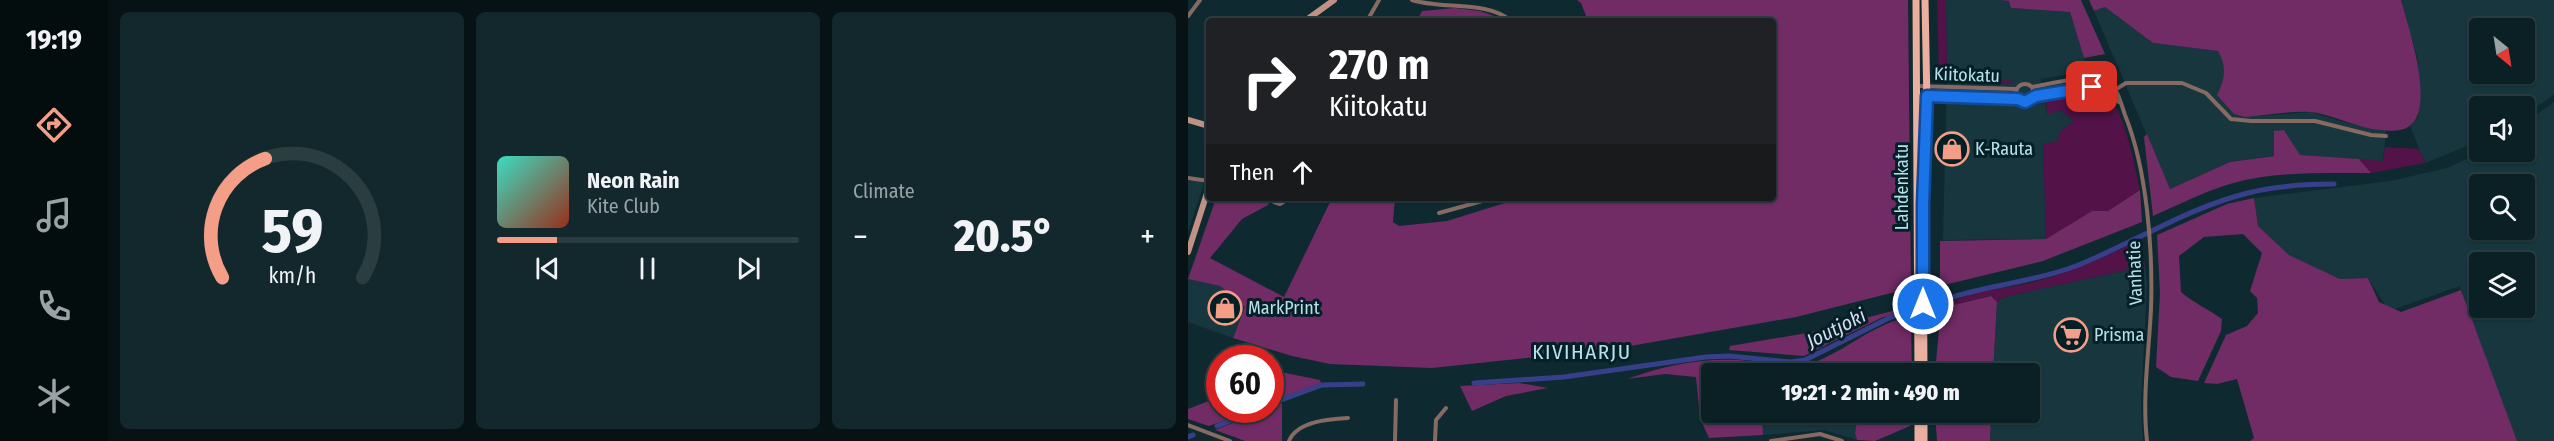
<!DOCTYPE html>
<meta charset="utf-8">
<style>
body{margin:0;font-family:"Fira Sans Condensed",sans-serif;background:#13282c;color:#f1f3f6;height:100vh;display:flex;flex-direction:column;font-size:22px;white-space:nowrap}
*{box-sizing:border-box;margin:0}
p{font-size:20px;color:#99a3a6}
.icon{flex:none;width:33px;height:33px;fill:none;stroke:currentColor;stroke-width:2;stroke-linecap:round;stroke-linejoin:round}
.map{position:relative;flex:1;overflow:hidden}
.details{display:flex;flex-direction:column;gap:12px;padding:12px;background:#061214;width:1080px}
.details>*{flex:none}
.hud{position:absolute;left:18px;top:18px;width:570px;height:183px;border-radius:6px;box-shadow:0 2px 4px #0004,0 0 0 2px #2a3e41;background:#202124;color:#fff;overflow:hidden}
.needle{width:39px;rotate:150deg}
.buttons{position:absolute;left:1281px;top:18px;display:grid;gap:12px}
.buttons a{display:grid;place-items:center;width:66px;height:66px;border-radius:6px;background:#0a2024;box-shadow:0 2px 4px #0004,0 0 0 2px #2a3e41;font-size:30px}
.speed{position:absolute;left:18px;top:345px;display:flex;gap:12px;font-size:30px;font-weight:700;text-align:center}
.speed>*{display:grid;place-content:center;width:78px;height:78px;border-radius:50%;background:#0a2024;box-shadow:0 2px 4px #0004,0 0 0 2px #2a3e41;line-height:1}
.speed .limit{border:9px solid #d22;background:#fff;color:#111}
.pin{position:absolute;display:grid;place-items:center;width:51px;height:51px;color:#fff;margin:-26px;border-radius:12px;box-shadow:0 3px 9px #0006}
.me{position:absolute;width:66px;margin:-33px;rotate:0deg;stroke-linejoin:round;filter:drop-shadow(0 0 4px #0008)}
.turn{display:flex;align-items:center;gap:21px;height:126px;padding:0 24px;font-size:27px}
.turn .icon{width:78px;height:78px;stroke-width:2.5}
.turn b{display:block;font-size:42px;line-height:51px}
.then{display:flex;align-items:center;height:57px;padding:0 24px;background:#0003;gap:12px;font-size:22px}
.big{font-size:45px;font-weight:800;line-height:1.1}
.details .tile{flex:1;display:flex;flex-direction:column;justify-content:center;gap:9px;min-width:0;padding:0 21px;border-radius:9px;background:#13282c}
.details .dial{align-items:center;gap:0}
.dial svg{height:156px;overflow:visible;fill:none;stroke:#2a3e41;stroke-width:7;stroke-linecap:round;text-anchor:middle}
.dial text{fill:#f1f3f6;stroke:none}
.song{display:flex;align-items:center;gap:18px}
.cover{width:72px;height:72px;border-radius:9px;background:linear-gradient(135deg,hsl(170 70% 55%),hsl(10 70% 35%))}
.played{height:6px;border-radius:3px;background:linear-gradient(90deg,#f49e88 20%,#2a3e41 20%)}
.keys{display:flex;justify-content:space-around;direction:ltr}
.heat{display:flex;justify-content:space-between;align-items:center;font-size:33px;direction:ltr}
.details .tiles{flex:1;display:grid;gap:12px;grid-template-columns:repeat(3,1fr)}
.trip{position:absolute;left:513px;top:363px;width:339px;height:60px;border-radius:6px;background:#0a2024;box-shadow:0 2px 4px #0004,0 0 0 2px #2a3e41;font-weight:800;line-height:60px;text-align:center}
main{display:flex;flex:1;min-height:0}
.tabs{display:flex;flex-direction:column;width:108px;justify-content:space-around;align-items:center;background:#040d0e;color:#99a3a6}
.tabs .icon{width:42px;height:42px}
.tabs .active{color:#f49e88}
.tabs b{font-size:27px;color:#f1f3f6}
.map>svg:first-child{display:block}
</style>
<main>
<nav class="tabs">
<b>19:19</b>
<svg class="icon active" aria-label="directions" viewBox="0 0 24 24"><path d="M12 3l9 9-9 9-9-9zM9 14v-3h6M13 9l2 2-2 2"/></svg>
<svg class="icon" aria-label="music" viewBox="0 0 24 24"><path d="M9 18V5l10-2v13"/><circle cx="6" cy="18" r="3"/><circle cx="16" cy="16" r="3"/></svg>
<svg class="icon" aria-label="phone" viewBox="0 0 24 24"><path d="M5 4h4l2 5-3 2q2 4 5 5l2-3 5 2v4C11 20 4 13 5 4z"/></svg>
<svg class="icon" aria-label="climate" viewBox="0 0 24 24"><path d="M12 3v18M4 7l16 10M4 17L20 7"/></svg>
</nav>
<section class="details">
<div class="tiles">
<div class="tile dial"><svg viewBox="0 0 100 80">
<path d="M14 69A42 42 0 1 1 86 69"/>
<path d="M14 69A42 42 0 0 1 36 8" stroke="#f49e88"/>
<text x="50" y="56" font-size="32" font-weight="700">59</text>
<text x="50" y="72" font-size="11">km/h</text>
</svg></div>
<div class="tile">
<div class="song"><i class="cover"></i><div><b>Neon Rain</b><p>Kite Club</p></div></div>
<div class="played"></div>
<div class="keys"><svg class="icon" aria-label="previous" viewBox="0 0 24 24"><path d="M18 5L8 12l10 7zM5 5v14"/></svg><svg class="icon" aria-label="pause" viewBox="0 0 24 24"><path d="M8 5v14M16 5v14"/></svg><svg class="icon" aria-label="next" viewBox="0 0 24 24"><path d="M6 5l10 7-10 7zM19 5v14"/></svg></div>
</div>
<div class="tile"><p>Climate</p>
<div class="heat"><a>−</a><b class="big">20.5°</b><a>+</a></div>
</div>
</div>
</section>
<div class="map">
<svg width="1366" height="441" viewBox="0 0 1366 441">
<rect width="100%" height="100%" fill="#0e2a30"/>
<path fill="#17363e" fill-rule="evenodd" d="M758 0H811L822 1 823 8 882 12 900 71 853 79 859 114 873 110 886 121 872 132 869 142 855 144 858 239 755 240 759 76Z
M1213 0H1366V95L1337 114 1336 106H1292L1291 141 1237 163 1222 126 1229 118 1232 102 1229 56ZM1292 28H1336V74H1292Z
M917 7 965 43 1030 51 1037 63 1035 83 1057 117 1123 112 1155 122 1198 130 1195 161 1095 154 1042 162 982 189 906 11Z
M1366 102V441H1326L1272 286 1201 311 1180 278 1152 279 1101 255 1070 226 1066 198 1202 181 1259 168 1294 152H1336L1337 123ZM1292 184H1336V230H1292ZM1292 262H1336V308H1292Z
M8 180 16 183 0 232V181Z
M957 266 959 284 953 407 955 441H802L803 413 842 412V374L805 373 809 302 816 297Z
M0 279 32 286 57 307 45 338 0 322Z
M574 413H670L667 433 669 440 637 430 575 435Z"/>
<path fill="#531248" d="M749 0H758L759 76 827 81 821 84 754 79 751 75Z
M901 92C907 92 914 92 919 96 937 111 947 167 952 190L920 211H904L858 239 855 143 869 142 872 132 886 121 873 110 859 115 858 99Z
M1197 147 1231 149 1237 163 1183 173 1171 159 1195 161Z
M953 239 957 266 816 297 809 302 802 296 753 308C780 290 814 290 846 282 883 272 919 256 953 239Z"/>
<path fill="#712b65" d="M389 0H720L723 288 608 317 431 348 244 368 142 364 104 356 45 338 57 307 32 286 0 279 28 198H83L80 205 54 219 22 258 96 297 144 198H207L205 222 211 226 259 221 333 198H585V21H400L393 3Z
M811 0H893L917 54 896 58 882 12 823 8 821 1Z
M901 0H1213C1220 26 1249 110 1220 127 1211 133 1194 130 1184 129 1164 125 1139 113 1121 112 1100 111 1078 115 1057 117L1046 114 1029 95C1037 79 1039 67 1030 51L965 43 917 7 906 11Z
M267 8 292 11 309 17 304 21H229L234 11Z
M1096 130 1112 155 1171 159 1183 173C1136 173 1088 171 1042 184 1015 192 990 205 965 216L956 137 959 134 982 189 1042 162 1086 156V131Z
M952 190 954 222 855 261 752 286V241L858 239 904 211H920Z
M1066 198 1070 226 1101 255 1152 279 1180 278 1191 302 1213 312 1273 290 1329 441H1062L1066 438 1049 379 1029 384 1016 383 1038 335 1059 326 1070 313 1069 298 1062 291 1074 253 1055 234 1016 237 991 256 993 292C1006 303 1020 309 1034 319L1033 331 1010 381 983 377 968 367 972 293 969 235 1039 204Z
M803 296 809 302 805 373H747L753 308Z
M716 308 718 312 695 317 616 356 541 350 542 346 619 333Z
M713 319 723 321 724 373 524 374V412L574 413 575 435 521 438 512 418 508 377 477 374 439 379C475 366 511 358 550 360 570 361 590 367 609 366 642 364 679 327 713 319Z
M83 370 132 380 133 383 83 403Z
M331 383 360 388 318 396 284 411 272 386Z
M31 397 32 410H65L21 426 0 419V409Z
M94 403V441H57L27 430 77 410H82L83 407Z
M670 413H723L722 426 687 441 669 440 667 433Z
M747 413H803L802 441H749Z"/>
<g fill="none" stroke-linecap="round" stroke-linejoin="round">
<path stroke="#383f8a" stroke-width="5" d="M286 383 376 377 518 357 541 356 603 362 617 360 703 317C726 312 746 303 768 296 808 284 849 281 888 266 946 243 999 208 1060 193 1088 186 1118 184 1146 184
M82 404 134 385 175 384
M29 426 70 410
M0 437 5 435"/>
<path stroke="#876a62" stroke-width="4" d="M224 0C256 10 299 0 323 21
M0 16 12 0
M179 21 191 0
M828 93a9 9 0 1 1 18 0a9 9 0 1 1-18 0Z
M730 86 828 89
M844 87C861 84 907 72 921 82 930 89 933 104 937 115 959 169 965 250 963 309 961 352 954 397 959 441
M922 93 938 83H994L1018 93 1043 119 1063 121H1127L1183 135 1198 136
M729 96 830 99
M845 98 904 87 920 92 931 102
M0 178 21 181
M87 198 86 202 92 204 102 198
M251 213 305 198
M0 425 42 441
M101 441C109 421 142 419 160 418
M207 441 208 400
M247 441 248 420 258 408
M583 441 632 434 654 441"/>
<path stroke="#c09184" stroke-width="6" d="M117 21 146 0
M0 120 21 126
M0 252 21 187"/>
<path stroke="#ebaf9f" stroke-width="7" d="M728 0 730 374
M736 374 735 197 739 105 737 0
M730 412V441
M736 412V441"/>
</g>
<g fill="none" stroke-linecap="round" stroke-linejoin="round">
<g stroke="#114b97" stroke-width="15">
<path id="route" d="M735 304V204L739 96 830 99 837 102 848 96 904 87"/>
</g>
<use href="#route" stroke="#1a73e8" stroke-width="10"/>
</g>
<defs>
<g id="shop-ring" transform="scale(1.725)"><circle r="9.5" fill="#042026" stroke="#f49e88" stroke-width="1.5"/><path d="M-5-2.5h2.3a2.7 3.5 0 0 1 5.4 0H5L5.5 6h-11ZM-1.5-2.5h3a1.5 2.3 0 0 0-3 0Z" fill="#f49e88"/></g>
<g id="supermarket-ring" transform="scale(1.725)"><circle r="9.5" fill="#042026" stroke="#f49e88" stroke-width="1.5"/><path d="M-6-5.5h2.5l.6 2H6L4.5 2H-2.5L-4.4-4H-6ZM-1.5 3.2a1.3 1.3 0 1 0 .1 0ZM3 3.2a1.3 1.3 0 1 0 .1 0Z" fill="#f49e88"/></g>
</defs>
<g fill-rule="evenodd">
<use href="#shop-ring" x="764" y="149"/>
<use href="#shop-ring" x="37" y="308"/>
<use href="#supermarket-ring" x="883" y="335"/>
</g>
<g text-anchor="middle" stroke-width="6" stroke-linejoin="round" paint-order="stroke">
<g font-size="18" fill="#b7e0ea" stroke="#042026">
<text transform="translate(779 75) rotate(2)" y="6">Kiitokatu</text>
<text transform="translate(714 187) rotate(-90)" y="6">Lahdenkatu</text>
<text transform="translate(947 273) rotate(-92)" y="6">Vanhatie</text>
</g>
<g font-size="18" fill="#b7e0ea" stroke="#042026" text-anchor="start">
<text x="787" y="155">K-Rauta</text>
<text x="60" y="314">MarkPrint</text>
<text x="906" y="341">Prisma</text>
</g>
<g font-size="20" font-style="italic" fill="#d6dbf1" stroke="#042026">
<text transform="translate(648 328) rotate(-27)" y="7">Joutjoki</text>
</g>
<g font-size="21" letter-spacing="1.5" fill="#b7e0ea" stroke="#042026">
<text x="394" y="359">KIVIHARJU</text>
</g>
</g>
</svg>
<div class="buttons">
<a><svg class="needle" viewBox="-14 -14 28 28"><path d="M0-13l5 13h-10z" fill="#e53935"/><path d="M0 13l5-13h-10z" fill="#99a3a6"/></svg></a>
<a><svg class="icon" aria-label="sound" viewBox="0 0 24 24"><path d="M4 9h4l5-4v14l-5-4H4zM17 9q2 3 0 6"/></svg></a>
<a><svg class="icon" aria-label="search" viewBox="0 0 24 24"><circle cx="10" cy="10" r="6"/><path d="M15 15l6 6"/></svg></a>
<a><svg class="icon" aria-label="layers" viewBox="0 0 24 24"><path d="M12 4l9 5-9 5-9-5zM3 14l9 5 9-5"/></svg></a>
</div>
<div class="speed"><div class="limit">60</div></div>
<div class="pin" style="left:904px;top:87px;background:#d93025"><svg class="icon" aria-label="arrive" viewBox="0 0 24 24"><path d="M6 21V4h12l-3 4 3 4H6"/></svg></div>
<svg class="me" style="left:735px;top:304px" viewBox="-20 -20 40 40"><circle r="17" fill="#1a73e8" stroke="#fff" stroke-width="3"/><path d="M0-11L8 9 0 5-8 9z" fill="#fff"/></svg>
<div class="trip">19:21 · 2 min · 490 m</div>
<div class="hud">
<div class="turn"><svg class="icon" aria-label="right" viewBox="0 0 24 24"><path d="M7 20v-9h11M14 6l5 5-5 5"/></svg><div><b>270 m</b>Kiitokatu</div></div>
<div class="then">Then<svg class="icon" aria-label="ahead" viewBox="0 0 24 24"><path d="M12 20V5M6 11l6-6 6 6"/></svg></div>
</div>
</div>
</main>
